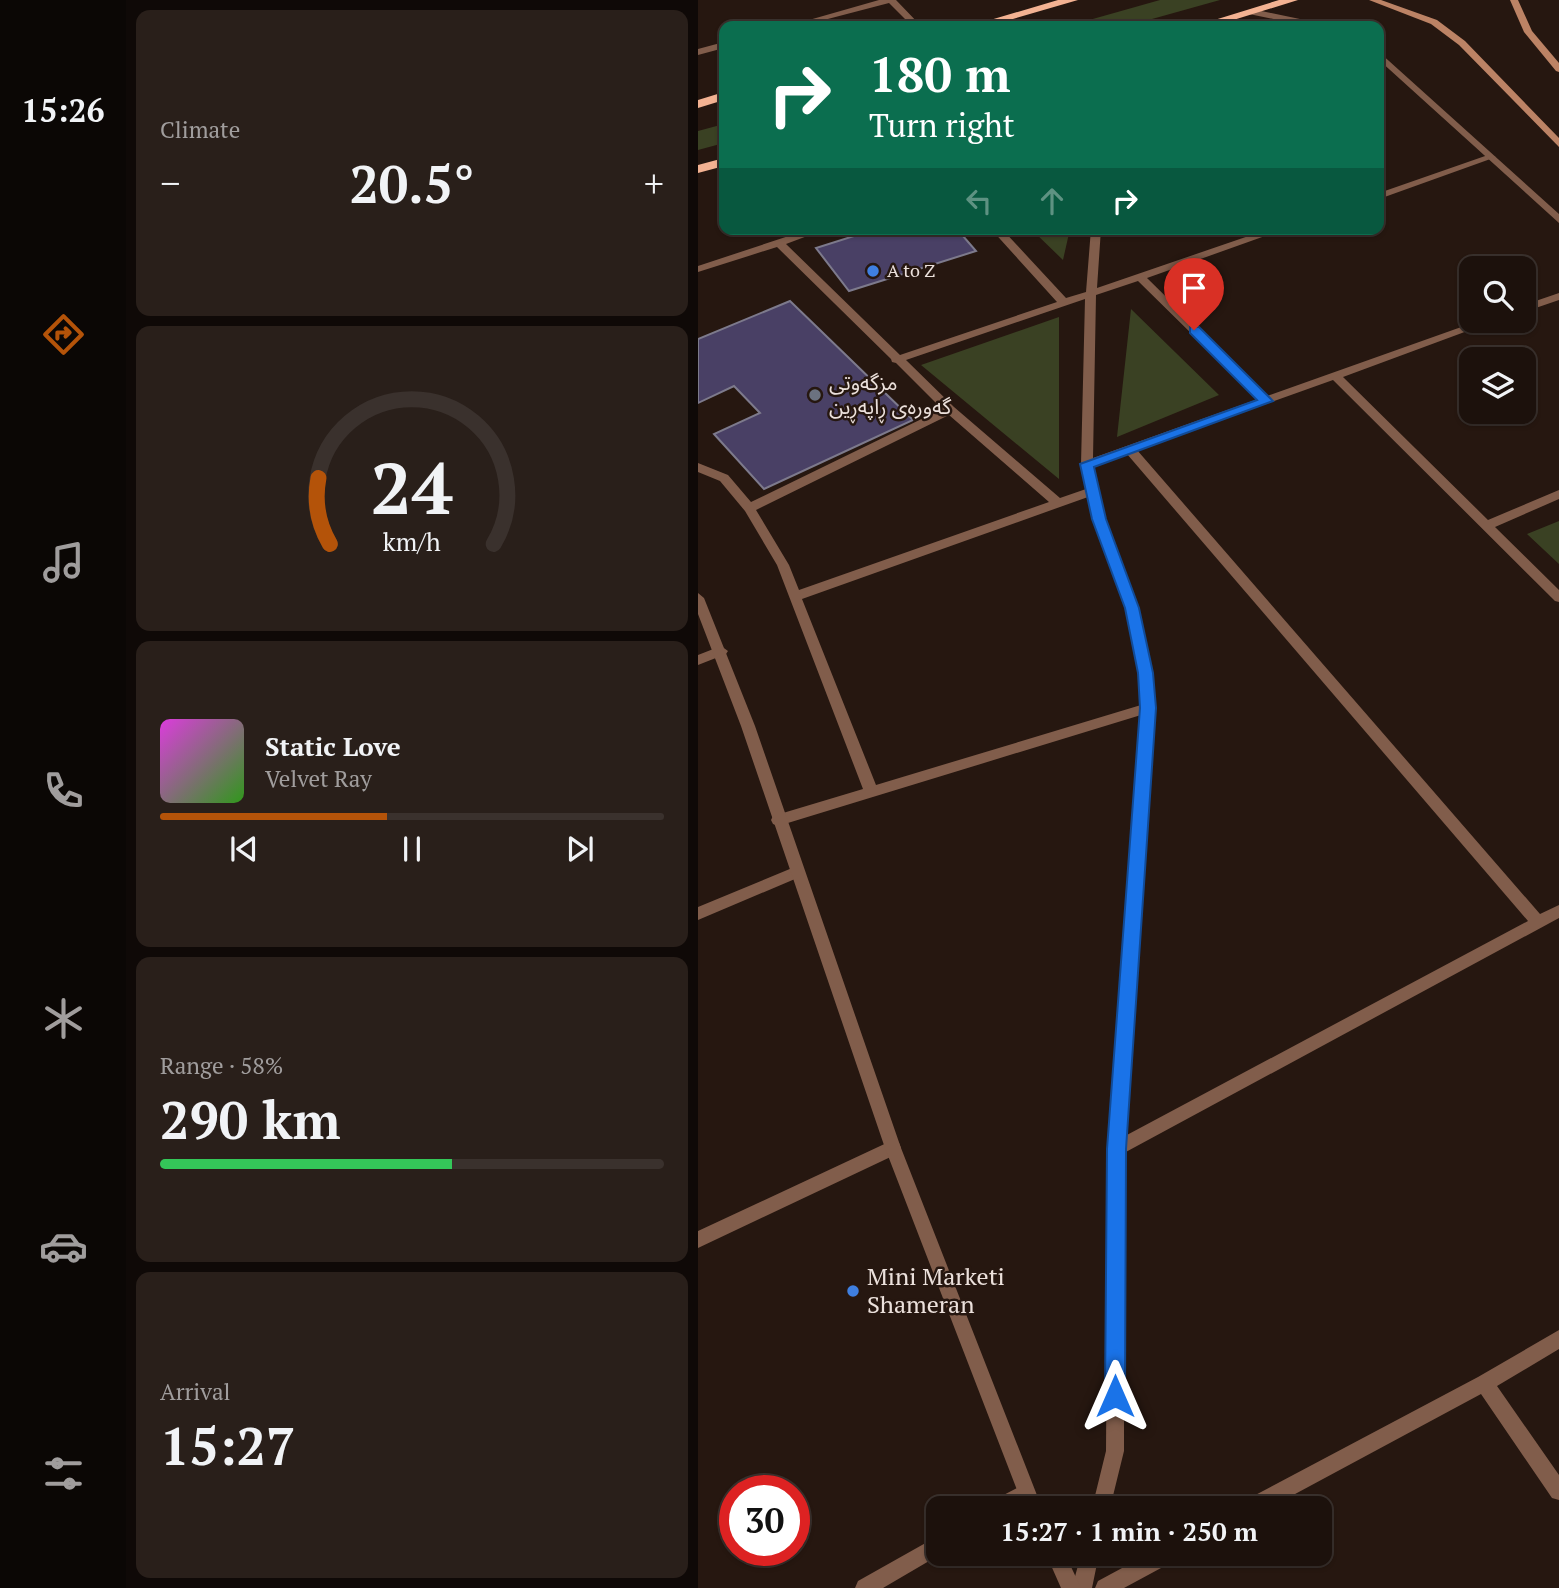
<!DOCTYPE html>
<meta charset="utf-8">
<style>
body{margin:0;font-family:"PT Serif","Noto Sans Arabic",serif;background:#291f1a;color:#f1f3f6;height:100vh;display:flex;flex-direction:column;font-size:26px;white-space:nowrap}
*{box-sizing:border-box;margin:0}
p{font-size:23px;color:#a09d9d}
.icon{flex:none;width:38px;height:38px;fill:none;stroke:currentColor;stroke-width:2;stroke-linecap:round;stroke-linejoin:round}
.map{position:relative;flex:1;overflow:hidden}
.panel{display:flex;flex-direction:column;gap:10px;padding:10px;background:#0f0907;width:572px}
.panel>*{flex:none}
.hud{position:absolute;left:21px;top:21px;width:665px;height:214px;border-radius:14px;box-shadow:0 2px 5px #0004,0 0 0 2px #3a312d;background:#0b6e4f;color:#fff;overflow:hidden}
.fabs{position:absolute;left:761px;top:256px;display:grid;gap:14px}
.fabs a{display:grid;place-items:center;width:77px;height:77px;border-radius:14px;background:#1c110c;box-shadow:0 2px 5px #0004,0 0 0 2px #3a312d;font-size:35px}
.speed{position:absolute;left:21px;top:1475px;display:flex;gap:14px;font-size:35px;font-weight:700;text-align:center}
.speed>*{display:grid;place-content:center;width:91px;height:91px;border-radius:50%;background:#1c110c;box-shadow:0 2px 5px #0004,0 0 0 2px #3a312d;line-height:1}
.speed .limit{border:10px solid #d22;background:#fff;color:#111}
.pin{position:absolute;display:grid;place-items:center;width:60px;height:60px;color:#fff;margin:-72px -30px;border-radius:50% 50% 50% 0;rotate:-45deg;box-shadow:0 0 7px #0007}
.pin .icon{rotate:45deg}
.me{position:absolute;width:77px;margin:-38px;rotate:0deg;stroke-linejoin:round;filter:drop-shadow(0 0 5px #0008)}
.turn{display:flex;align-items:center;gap:24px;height:147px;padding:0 35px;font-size:32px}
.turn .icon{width:91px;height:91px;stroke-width:2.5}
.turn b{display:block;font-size:49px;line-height:60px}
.lanes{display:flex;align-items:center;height:66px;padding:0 35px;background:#0003;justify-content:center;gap:35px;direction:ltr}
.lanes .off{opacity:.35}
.big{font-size:52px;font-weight:700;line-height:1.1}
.panel .card{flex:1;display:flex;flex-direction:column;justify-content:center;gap:10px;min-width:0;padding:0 24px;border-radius:14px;background:#291f1a}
.panel .dial{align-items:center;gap:0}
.dial svg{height:182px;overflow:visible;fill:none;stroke:#3a312d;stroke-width:7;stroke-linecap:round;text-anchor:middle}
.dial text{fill:#f1f3f6;stroke:none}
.song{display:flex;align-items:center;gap:21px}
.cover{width:84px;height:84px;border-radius:10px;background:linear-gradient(135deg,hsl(300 70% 55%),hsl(110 70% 35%))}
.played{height:7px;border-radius:4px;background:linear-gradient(90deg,#b45309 45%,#3a312d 45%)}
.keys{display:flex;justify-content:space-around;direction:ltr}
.heat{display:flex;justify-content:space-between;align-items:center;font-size:38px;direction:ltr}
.charge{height:10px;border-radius:5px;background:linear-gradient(90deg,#34c759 58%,#3a312d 0)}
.trip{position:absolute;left:228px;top:1496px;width:406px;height:70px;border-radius:14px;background:#1c110c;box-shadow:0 2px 5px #0004,0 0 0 2px #3a312d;font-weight:700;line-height:70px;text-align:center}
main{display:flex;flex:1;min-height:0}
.menu{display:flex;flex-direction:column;width:126px;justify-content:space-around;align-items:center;background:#0b0705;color:#a09d9d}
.menu .icon{width:49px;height:49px}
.menu .active{color:#b45309}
.menu b{font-size:32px;color:#f1f3f6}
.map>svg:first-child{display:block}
</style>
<main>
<nav class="menu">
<b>15:26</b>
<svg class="icon active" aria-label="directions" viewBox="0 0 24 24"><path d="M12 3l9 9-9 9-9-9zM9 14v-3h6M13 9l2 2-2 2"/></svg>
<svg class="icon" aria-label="music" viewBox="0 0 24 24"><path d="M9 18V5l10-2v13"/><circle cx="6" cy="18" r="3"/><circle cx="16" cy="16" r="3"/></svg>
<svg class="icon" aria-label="phone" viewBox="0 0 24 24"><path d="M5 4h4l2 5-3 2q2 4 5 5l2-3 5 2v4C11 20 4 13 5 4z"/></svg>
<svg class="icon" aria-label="climate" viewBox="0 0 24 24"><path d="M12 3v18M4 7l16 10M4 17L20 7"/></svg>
<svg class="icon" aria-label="car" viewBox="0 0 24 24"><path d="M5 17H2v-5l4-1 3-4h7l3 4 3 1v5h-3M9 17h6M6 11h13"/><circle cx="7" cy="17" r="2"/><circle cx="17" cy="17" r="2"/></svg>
<svg class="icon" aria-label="filters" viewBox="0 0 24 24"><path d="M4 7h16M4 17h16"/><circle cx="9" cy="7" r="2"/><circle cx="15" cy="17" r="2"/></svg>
</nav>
<section class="panel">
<div class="card"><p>Climate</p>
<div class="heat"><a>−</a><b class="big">20.5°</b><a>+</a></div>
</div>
<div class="card dial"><svg viewBox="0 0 100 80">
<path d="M14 69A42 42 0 1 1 86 69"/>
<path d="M14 69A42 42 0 0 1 9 40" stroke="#b45309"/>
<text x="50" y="56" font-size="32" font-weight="700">24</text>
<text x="50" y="72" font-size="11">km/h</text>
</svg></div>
<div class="card">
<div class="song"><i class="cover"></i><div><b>Static Love</b><p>Velvet Ray</p></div></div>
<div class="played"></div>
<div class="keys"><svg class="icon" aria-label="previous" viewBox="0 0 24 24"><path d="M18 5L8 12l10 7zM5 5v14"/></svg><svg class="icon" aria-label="pause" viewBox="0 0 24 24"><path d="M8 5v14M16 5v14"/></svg><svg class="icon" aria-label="next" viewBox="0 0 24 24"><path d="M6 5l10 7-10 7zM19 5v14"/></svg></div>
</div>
<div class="card"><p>Range · 58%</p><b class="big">290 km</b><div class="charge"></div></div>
<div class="card"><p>Arrival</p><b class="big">15:27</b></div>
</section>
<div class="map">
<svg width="861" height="1588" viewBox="0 0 861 1588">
<rect width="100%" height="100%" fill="#261710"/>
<path fill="#3a4123" d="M462 0H522L429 26H370Z
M26 124V143L0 150V131Z
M333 229H372L365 260Z
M433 309 521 395 419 437Z
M361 317V479L223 365Z
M861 521V564L829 534Z"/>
<path fill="#494065" stroke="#7d7a8c" stroke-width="2" d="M178 229H259L278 251 151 291 118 248Z
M92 301 215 420 66 489 16 434 62 413 36 386 0 403V339Z"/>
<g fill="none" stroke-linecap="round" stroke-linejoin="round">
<path fill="#815d4b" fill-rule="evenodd" d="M181 0H198L223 26H214L191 3 103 26H90Z
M26 42V48L0 55V49Z
M790 155 798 157 681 199V193Z
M112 229H128L88 244 202 355 359 302 293 229H304L368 298 388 292 393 229H403L399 288 571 229H587L449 278 569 396 783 320H799L645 377 790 520 861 490V499L797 527 861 590V602L857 601 635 380 439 450 842 914 861 905V918L426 1153V1451L412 1508H394L408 1451 410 1149 443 715 80 826 75 824 73 820 75 816 165 789 79 565 47 511 22 481 0 472V463L30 475 53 502 244 409 198 363 194 362 193 359 79 247 0 272V266ZM440 281 560 399 395 458 398 295ZM387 299 383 464 388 489 362 498 256 407 208 360ZM251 415 351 502 101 590 91 565 58 510ZM429 454 830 921 427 1136 457 708 455 673 440 608 407 519 395 466ZM390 497C399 536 418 571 428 609 436 641 441 673 443 705L178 785 104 599Z
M861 293V300L826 312V305Z
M23 646 30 651 28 654 0 665V655Z
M99 866 104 868 106 872 104 876 0 920V907Z
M195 1140 201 1143 203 1148 201 1153 0 1248V1231Z
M861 1330V1349L799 1386 861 1475V1500L854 1498 783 1394 571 1508H544L546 1501 780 1377Z
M327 1484 334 1486 336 1493C329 1511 308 1508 292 1508L294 1501Z
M240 1536V1554H243L185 1588H157L160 1581Z
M383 1554H401L394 1588H374Z
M450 1554H478L476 1561 426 1588H397L400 1581Z"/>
<path fill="#815d4b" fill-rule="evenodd" d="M554 9 621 23 625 26H609L551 14V10Z
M681 52 861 214V223L681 60Z
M0 593 6 598 57 726 203 1148 344 1508H326L187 1148 43 726 0 614Z
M348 1554H367L383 1588H363Z"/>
<path fill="#bc8365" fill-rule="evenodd" d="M671 0H683L739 20 767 41 861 138V147L761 45 733 24Z
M812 0H820L834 31 861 63V72L858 71 826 32Z"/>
<path fill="#f3b292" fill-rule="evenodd" d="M360 0H380L291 26H272Z
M581 0H600L516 26H497Z
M26 92V100L0 108V100Z
M26 158V166L0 173V165Z"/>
</g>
<path fill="#1a73e8" stroke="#114b97" stroke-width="2" d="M492 327H501L575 401 396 467 408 519 441 608 455 673 458 708 428 1149 427 1396 424 1404 417 1407 410 1404 407 1396 409 1149 442 708 440 673 427 608 394 519 382 464 559 400 492 333Z"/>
<g fill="#3f7fe0" stroke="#261710" stroke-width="2.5">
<circle cx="175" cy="271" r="7"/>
<circle cx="155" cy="1291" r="7"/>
</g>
<circle fill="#6b7280" stroke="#261710" stroke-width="2.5" cx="117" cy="395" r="7"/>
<g text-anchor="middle" stroke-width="5" stroke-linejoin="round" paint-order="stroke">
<g font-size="18" fill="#ece1dc" stroke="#261710" text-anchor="start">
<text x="189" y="277">A to Z</text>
</g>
<g font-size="21" fill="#ece1dc" stroke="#261710" text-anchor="start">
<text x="131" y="390">مزگەوتی<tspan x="131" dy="24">گەورەی ڕاپەڕین</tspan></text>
</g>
<g font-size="24" fill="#ece1dc" stroke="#261710" text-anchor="start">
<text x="169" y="1285">Mini Marketi<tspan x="169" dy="28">Shameran</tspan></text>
</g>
</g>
</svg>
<div class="fabs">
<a><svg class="icon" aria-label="search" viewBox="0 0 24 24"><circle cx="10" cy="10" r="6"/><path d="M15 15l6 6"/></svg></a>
<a><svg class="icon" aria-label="layers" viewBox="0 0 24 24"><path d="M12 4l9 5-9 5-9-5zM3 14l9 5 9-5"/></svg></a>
</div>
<div class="speed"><div class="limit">30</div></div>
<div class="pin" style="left:496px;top:330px;background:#d93025"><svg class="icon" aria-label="arrive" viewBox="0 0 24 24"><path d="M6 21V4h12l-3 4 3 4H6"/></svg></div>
<svg class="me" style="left:417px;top:1396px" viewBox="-20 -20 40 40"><path d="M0-17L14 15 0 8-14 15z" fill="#1a73e8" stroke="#fff" stroke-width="4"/></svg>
<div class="trip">15:27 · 1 min · 250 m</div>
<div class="hud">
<div class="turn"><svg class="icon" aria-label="right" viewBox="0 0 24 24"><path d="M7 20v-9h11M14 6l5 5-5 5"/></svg><div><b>180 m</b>Turn right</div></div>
<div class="lanes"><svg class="icon off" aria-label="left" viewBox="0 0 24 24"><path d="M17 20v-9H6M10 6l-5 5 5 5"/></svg><svg class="icon off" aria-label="ahead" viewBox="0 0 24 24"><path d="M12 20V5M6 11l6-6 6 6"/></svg><svg class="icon" aria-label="right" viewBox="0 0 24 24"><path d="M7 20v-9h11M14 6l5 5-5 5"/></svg></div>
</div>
</div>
</main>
